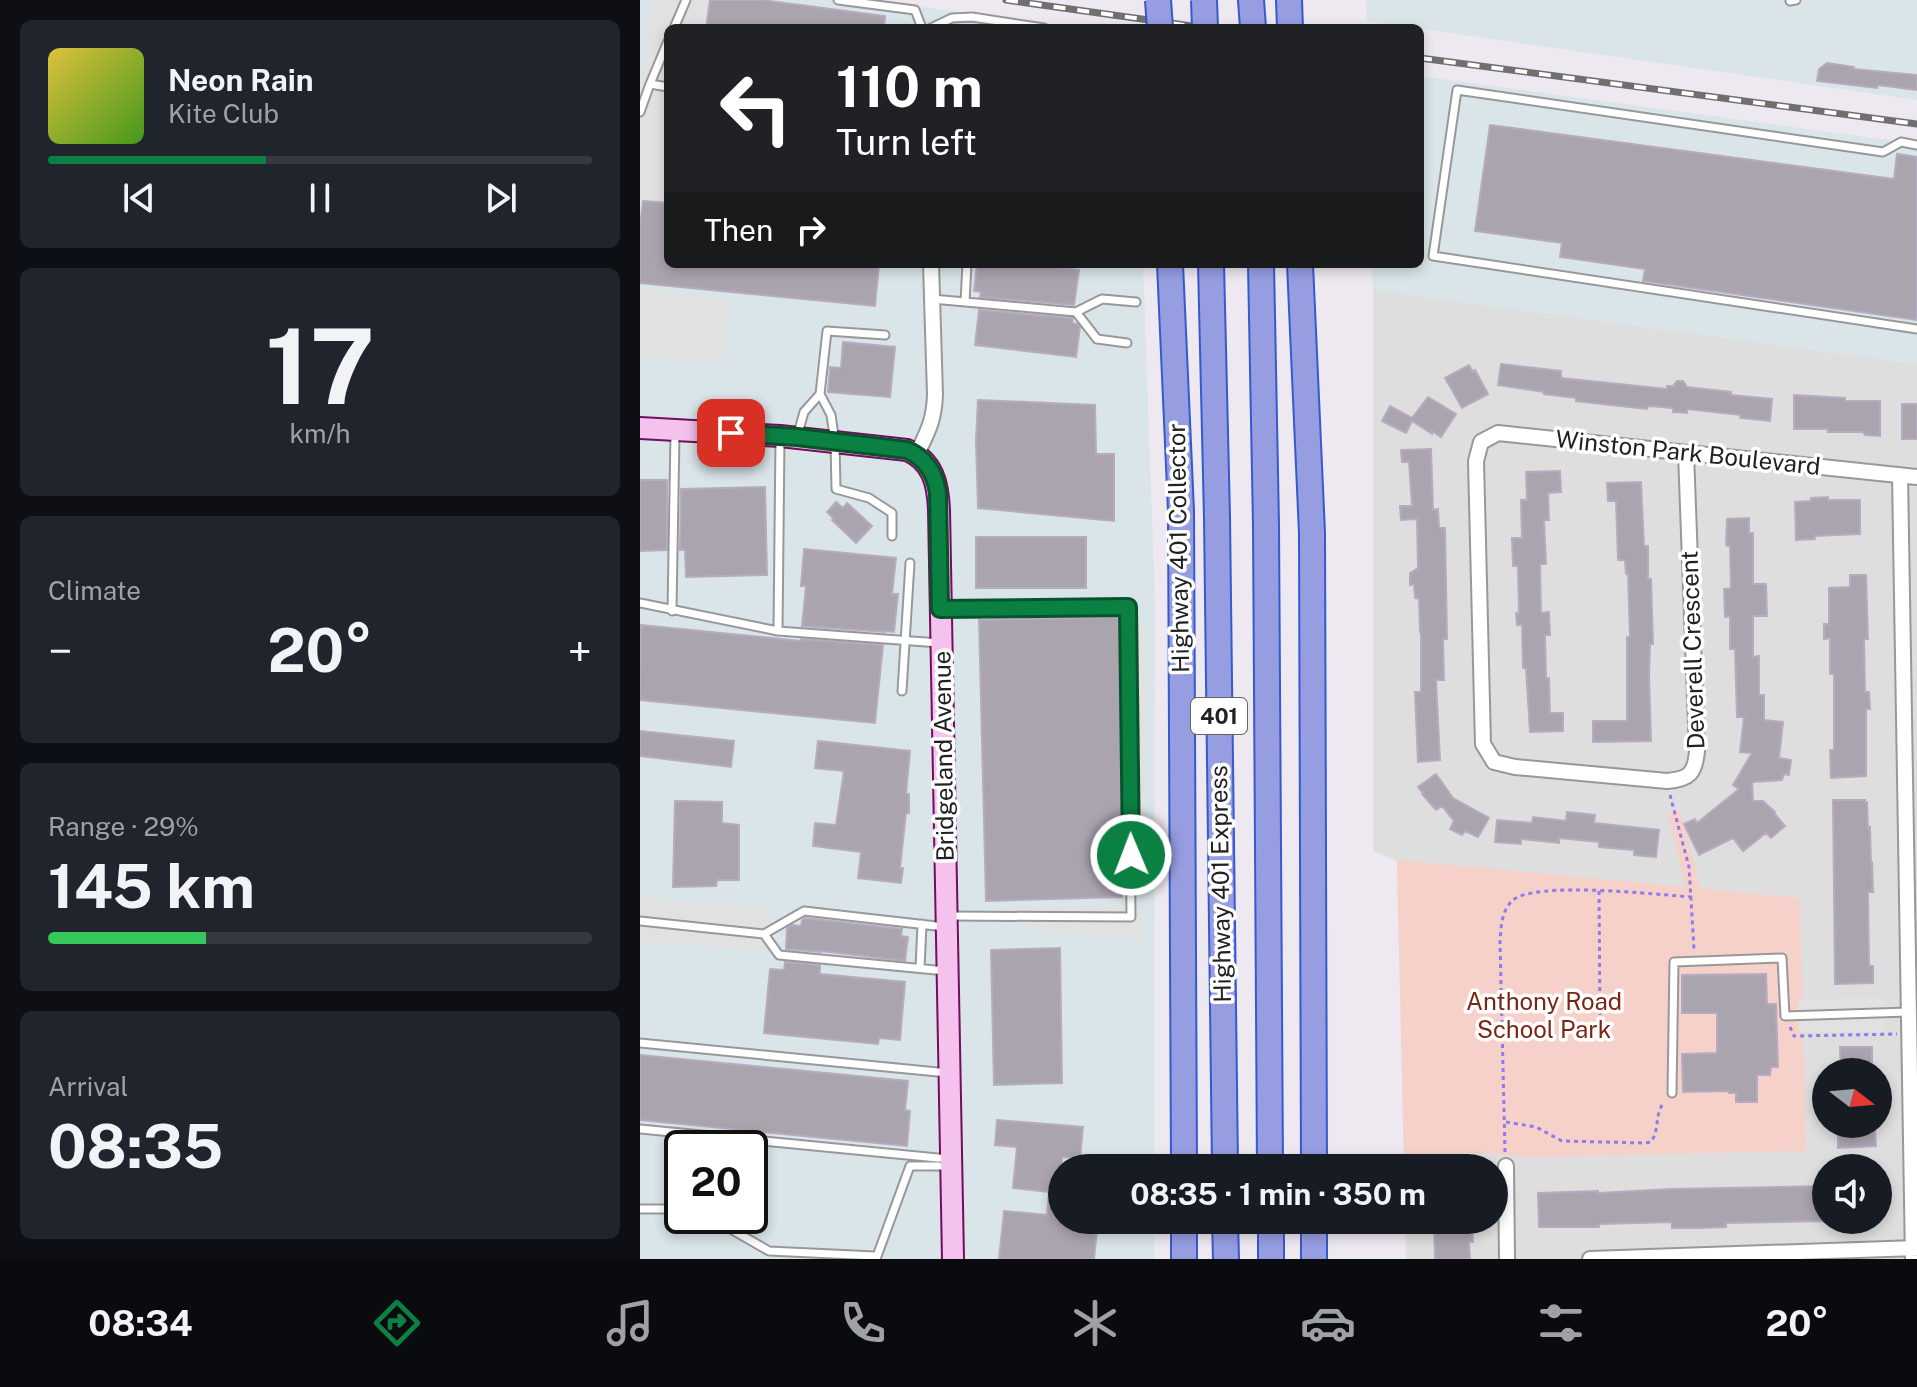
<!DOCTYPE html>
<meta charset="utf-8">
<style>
body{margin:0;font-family:"Public Sans",sans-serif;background:#20242c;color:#f1f3f6;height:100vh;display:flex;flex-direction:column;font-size:30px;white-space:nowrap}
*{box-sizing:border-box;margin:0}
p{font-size:26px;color:#9ea1a6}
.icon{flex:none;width:44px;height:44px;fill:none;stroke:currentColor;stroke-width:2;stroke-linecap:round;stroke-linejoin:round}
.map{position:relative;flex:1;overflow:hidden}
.sheet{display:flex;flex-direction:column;gap:20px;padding:20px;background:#0d0f14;width:640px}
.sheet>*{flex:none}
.top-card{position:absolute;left:24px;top:24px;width:760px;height:244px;border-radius:12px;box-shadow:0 4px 12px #0003;background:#202124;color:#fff;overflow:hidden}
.needle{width:52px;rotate:106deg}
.tools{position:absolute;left:1172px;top:1058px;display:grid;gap:16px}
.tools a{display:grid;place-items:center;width:80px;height:80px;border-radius:50%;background:#171b24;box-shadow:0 4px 12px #0003;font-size:40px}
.speed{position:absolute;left:24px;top:1130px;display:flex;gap:16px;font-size:40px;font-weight:700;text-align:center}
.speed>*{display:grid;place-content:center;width:104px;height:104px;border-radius:50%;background:#171b24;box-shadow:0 4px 12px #0003;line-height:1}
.speed .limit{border:4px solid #111;border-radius:12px;background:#fff;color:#111}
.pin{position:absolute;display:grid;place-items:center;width:68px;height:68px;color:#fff;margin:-34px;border-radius:16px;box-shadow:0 4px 12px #0006}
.me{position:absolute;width:88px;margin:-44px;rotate:359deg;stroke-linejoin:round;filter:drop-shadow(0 0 6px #0008)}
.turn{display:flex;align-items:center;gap:28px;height:168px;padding:0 40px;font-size:36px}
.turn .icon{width:104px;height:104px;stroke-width:2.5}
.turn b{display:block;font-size:56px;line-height:68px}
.then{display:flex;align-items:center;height:76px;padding:0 40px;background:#0003;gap:16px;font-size:30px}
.big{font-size:60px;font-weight:700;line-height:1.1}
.sheet .widget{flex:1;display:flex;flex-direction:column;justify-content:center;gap:12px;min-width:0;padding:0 28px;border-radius:12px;background:#20242c}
.sheet .dial{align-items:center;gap:0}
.dial b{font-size:104px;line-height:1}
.song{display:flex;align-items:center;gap:24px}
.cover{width:96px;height:96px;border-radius:12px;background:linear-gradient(135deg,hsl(50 70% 55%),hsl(100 70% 35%))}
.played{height:8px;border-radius:4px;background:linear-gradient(90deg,#0b8043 40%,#363941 40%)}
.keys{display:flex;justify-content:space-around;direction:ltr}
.heat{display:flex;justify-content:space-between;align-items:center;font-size:44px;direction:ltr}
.charge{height:12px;border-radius:6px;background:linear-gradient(90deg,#34c759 29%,#363941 0)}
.trip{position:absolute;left:408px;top:1154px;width:460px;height:80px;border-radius:40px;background:#171b24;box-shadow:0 4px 12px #0003;font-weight:700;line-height:80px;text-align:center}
.tabs{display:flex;height:128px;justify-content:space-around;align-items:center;background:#090b0e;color:#9ea1a6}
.tabs .icon{width:56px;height:56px}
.tabs .active{color:#0b8043}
.tabs b{font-size:36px;color:#f1f3f6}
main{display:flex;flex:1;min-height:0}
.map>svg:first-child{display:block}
</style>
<main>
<section class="sheet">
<div class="widget">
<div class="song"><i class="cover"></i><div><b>Neon Rain</b><p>Kite Club</p></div></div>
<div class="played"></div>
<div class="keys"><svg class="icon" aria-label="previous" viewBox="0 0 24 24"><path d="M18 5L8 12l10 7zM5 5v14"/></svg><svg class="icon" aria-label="pause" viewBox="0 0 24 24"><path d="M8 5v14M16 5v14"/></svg><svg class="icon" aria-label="next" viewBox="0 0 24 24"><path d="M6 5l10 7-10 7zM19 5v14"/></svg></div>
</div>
<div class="widget dial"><b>17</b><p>km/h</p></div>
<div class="widget"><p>Climate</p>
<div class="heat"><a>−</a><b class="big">20°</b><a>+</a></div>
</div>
<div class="widget"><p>Range · 29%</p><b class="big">145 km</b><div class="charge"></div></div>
<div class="widget"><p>Arrival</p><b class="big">08:35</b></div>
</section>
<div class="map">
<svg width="1277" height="1259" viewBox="0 0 1277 1259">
<rect width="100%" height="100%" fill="#eee8f0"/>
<path fill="#dededf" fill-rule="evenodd" d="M733 290 1277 364V1259H766L765 1220H854V1168H764L757 861 733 851ZM1186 1072H1238V1124H1186ZM1186 1168H1238V1220H1186Z"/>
<path fill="#dae5e9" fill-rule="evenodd" d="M0 0H228L440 28H28V264H503L515 602 514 1168H422V1220H514V1259H0ZM42 1148H110V1216H42Z
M726 0H1277V100L727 21Z
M780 76 1277 144V364L733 290 732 264H780Z"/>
<path fill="#f6d1c9" d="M1040 811 1061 889 1160 898 1166 1151 890 1157 845 1153 764 1154 757 860 1046 887 1027 813Z"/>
<path fill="#e1e1e1" d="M12 0H70L66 28H28V188L26 203 0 201V94Z
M0 289 89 298 82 364 0 356Z
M495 623H505V893H496Z
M0 897 132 908 129 951 0 941Z
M501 906V941L388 929 387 917H352L353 907Z
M1245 998 1246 1032H1159L1158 999Z"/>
<path fill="#aaa4af" stroke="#b7abc1" stroke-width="2" d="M70 0H122L245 16 244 28H66Z
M1187 63 1214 67 1213 69 1277 75V90L1238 85 1237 88 1177 81 1179 69Z
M850 125 1254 179 1257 154 1277 157V320L1003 281 1005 269 920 257 922 243 835 231Z
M3 201 28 203V264H239L235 306 0 283V227Z
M337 264H390L439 270 434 305 340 297 341 292 334 291Z
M339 310 433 318 432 323 437 324 440 327 436 357 335 345Z
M203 342 255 347 250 397 188 392 190 367 201 368Z
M861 364 921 371V378L1027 389V386H1033L1037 381H1043L1047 387 1091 392V395L1132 399 1130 421 1100 418 1101 415 1047 409V413L1033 412V408L1008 406 1007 409 936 401V398L904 394V392L858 385Z
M829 365 833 372 835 370 848 394 822 408 805 378Z
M1154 395 1205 398V401H1240V436L1225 435 1223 432H1188V429H1154Z
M788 397 816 414 801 437 792 431V434L772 421 766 433 742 421 750 406 772 418Z
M338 400 455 405 456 454H474V521L338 508 336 441Z
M1262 404H1277V439H1262Z
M791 449 793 510 798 509 799 528H805L807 639H803L804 680H796L800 760 778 762 775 692H781V632H780L779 599 775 598 774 584 770 585V573L778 568 777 519 761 520 760 506H772L769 462H762L761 450Z
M920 471 921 492 908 493 909 520H904L906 564H900L901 613 909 612 910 635H905L906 678H909L910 713H923V731L890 732 886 668H883L882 625H877L876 613H879L878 566H873L872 538H882L881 500H887L886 472Z
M0 480H27V550L0 551Z
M1001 482 1004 546H1008V579H1011L1013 644H1010L1009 676 1011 741 953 742V721H987V637H990L988 574H986L985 560H978L976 501H968L967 483Z
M125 487 127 575 46 577 45 550H40L41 489Z
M1188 497V500H1220V534L1174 536 1175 539 1156 540 1155 502 1171 501V498Z
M196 502 203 508 207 503 232 526 216 543 192 520 194 519 187 512Z
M1109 518V533H1113V584H1126L1127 616H1113V657L1119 656V695H1124V720L1143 722 1139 758 1151 760 1149 775 1144 774 1142 780 1112 782 1113 801H1123L1135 812 1134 813 1145 826 1131 838 1126 833 1103 851 1093 838 1059 855 1044 824 1055 819 1057 823 1099 789 1093 785 1112 753 1100 752 1104 717H1097L1095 649H1090V616L1085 617 1084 589 1091 588 1090 546H1087L1086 544 1087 519Z
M336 537H446V588H336Z
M164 549 256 558 252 594H258L254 632 245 631V632L162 626 166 586H161Z
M1210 575H1226L1228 639H1224L1225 692H1229L1230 709H1226V776L1191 778 1190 750H1194V674H1190V638L1184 639V624H1189V588L1210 587Z
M479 617 482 727V897L346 901 339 620Z
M1 625 161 641V639L243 645 235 723 0 700Z
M0 731 94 741 91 767 0 756Z
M178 741 270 751 266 794H269V813H266L260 868H263L261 883 218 878 221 852 173 846 175 823 196 825 204 771 175 768Z
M796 774 813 798 849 818 838 837 825 831 822 835 810 829 814 821 802 806 796 810 782 794 783 793 778 787Z
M1193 800H1225V802H1227L1228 828 1230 827 1231 862H1232L1233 892H1228L1229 966H1233V983L1195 984Z
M35 801 82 802V823L99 825V880H77L76 886 33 887Z
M927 812 955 815 954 823 1019 830 1016 857 994 855V850L959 847V842L919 838V843L881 839V844L855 842 857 820 892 823 893 817 926 821Z
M165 918 262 929 261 936 268 937 265 961 181 951V952L146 949 147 928 152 925 161 926 162 920Z
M420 948 422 1083 354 1085 351 950Z
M145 962 180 965V974L265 982 260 1040 239 1038 238 1044 124 1033 130 969 144 970Z
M1126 974 1127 1004H1136L1138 1067H1131L1130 1075H1117V1102H1096V1093H1089V1091L1043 1092 1042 1054 1077 1053V1013H1042V975Z
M1200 1047H1232V1072H1201Z
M0 1055 268 1081 265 1110 270 1111 267 1146 0 1120Z
M357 1120 443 1127 440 1158 422 1157V1220H458L454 1259H359L364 1211 407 1215 409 1192 373 1188 377 1147 355 1145Z
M1235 1129 1236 1146 1198 1148V1130Z
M788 1157H830V1168H788Z
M1186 1186V1221L1086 1223V1227L1058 1228H1032V1222L959 1224V1227H899L898 1193 958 1191V1193L1031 1189Z
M832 1224 833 1242H829L830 1259H795L794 1225Z"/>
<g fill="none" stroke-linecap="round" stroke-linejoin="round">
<g stroke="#989898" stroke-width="11">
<path id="lane" d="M198 0 275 10 282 28
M1150 1 1156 0
M34 28 46 0
M291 28 312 18 332 17 404 28
M28 41 10 84 28 87
M0 112 10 84
M1277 145 1261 142 1243 152 817 90 793 256 1277 329
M292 299 436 312 457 339 487 343
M325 302 327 264
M436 312 462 299 496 302
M245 335 187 331 180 394 191 415 195 442 196 489 229 498 252 513V536
M157 437 164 412 180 394
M140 438 138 631 299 643
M0 603 138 631
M304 609 488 607 491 917 310 916
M32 611 35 433
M262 691 270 563
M0 921 124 934 164 911 305 927
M124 934 139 955 306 971
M280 968 282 924
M0 1043 308 1073
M1032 1093 1034 962 1142 958 1145 1016 1268 1012
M0 1129 308 1159
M0 1209H42
M68 1216 129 1251 235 1256
M236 1259 270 1166H309"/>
</g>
<g stroke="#989898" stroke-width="18">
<path id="street" d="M1046 453 1057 751C1055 773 1050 779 1027 781L875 767 854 762 843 744 836 461 841 442 858 433 1277 477
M277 454C288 431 294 421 295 395L291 264
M1260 475 1273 1259
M866 1166 867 1259
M950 1259 1277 1248"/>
</g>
<g stroke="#720e5d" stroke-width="24">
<path id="secondary" d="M0 428 140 436 267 450C293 461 298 484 299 510L313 1259"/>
</g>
<g stroke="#355ace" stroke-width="28">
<path id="highway" d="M611 0 613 28
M649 0 650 28
M530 264 541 511 544 1168
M571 264 577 517 585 1168
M621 264 626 525 630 1168
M660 264 672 533 674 1168
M544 1220V1259
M585 1220 586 1259
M631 1220V1259
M674 1220V1259"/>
</g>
<path stroke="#917af0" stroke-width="3" stroke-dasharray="4 4" stroke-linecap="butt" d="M1030 795 1049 867 1054 949
M959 891 960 1019
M1150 1027 1154 1036 1257 1034
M866 1122 896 1127 922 1141 1004 1143 1011 1142C1020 1129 1014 1116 1024 1102
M865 1152 860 942C861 928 861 912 872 901 893 880 1019 895 1052 897"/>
<use href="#lane" stroke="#fff" stroke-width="7"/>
<use href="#street" stroke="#fff" stroke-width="14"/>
<use href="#secondary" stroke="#f5c1ed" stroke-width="20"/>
<use href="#highway" stroke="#969de1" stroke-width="24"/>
<g stroke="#6f6f6f" stroke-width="7">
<path id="rail" d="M366 0 566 28
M780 58 1277 124"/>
</g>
<use href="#rail" stroke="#fff" stroke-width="4" stroke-dasharray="12" stroke-linecap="butt"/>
<g stroke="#355ace" stroke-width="28" stroke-linecap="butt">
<path id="highway-bridge" d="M518 0 520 28
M564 0 565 28"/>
</g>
<use href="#highway-bridge" stroke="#969de1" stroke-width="24"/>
</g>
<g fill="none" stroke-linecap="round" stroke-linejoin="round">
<g stroke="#07532c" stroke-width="20">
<path id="route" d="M91 433 157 437 267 450C286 458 295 473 298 493L300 609 488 607 491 855"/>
</g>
<use href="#route" stroke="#0b8043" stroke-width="14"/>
</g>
<g text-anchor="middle" stroke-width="7" stroke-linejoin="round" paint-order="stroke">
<rect fill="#fff" stroke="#646464" stroke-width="2" x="551" y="698" width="56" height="36" rx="6"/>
<g font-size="22" font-weight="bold" fill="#212121">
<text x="579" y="724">401</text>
</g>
<g font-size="24" fill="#212121" stroke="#fff">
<text transform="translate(1048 453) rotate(6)" y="8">Winston Park Boulevard</text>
<text transform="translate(539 548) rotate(-91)" y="8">Highway 401 Collector</text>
<text transform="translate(1053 650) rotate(-92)" y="8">Deverell Crescent</text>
<text transform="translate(304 756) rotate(-91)" y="8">Bridgeland Avenue</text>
<text transform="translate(581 884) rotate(-91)" y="8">Highway 401 Express</text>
</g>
<g font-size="24" fill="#792714" stroke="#fff">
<text x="904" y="1010">Anthony Road<tspan x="904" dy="28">School Park</tspan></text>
</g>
</g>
</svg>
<div class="tools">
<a><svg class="needle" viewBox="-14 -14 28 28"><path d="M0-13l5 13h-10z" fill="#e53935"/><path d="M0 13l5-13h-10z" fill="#9ea1a6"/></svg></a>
<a><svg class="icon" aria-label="sound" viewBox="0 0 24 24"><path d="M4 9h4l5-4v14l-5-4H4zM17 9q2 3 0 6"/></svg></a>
</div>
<div class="speed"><div class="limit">20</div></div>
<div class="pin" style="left:91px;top:433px;background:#d93025"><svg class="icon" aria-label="arrive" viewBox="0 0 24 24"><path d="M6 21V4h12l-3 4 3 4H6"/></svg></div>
<svg class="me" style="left:491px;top:855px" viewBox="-20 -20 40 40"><circle r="17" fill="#0b8043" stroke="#fff" stroke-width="3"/><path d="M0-11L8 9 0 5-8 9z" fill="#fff"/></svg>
<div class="trip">08:35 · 1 min · 350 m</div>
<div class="top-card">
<div class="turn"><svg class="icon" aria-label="left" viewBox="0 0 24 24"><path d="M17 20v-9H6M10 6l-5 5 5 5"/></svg><div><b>110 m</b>Turn left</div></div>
<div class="then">Then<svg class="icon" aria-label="right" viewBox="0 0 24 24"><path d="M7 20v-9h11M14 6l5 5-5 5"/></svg></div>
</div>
</div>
</main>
<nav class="tabs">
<b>08:34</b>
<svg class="icon active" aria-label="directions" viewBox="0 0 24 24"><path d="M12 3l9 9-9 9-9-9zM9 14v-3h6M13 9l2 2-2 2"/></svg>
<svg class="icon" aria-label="music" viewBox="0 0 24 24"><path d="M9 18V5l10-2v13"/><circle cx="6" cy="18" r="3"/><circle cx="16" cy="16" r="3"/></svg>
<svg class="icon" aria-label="phone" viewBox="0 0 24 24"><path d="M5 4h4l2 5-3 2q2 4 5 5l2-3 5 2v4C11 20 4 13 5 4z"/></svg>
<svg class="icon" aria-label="climate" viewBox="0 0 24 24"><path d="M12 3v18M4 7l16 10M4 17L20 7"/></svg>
<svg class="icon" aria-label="car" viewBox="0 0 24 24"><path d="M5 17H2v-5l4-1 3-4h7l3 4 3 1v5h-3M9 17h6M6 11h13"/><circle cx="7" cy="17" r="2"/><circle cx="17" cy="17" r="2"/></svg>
<svg class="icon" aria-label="filters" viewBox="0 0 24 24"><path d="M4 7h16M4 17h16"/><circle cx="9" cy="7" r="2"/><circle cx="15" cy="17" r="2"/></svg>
<b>20°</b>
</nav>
